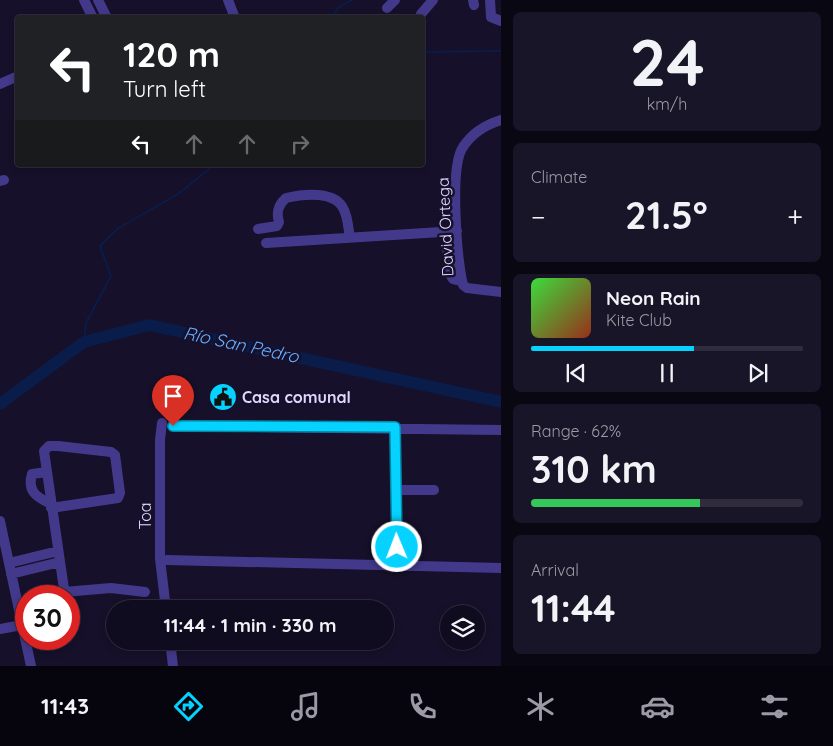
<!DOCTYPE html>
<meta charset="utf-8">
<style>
body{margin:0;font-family:Quicksand,sans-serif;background:#191529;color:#f1f3f6;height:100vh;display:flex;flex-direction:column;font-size:19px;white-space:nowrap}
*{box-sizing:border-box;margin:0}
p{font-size:16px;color:#9c9ba5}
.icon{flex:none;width:28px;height:28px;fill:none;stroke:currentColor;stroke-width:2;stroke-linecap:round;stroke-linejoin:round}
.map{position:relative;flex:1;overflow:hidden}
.panel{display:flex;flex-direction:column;gap:12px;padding:12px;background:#090712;width:332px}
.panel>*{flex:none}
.hud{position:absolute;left:15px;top:15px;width:410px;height:152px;border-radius:5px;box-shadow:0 2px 8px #0003,0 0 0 1px #302c3e;background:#202124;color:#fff;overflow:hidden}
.buttons{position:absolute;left:440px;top:605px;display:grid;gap:10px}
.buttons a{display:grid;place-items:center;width:45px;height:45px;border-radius:50%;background:#100c20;box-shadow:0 2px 8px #0003,0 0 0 1px #302c3e;font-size:25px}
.speed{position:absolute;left:15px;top:585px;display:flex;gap:10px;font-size:25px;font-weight:700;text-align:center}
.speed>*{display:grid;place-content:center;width:65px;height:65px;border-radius:50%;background:#100c20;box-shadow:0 2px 8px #0003,0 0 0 1px #302c3e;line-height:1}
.speed .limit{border:8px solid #d22;background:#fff;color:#111}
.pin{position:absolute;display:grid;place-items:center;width:42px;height:42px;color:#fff;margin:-51px -21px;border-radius:50% 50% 50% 0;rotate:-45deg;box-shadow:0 0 5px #0007}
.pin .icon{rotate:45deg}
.me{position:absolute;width:55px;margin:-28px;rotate:359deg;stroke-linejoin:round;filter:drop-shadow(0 0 4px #0008)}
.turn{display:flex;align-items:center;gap:18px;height:105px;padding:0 25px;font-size:22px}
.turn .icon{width:65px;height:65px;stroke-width:2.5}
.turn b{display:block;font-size:35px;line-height:42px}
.lanes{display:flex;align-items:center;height:48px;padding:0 25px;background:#0003;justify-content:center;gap:25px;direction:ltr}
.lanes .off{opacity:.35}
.big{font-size:38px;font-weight:700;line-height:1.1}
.panel .tile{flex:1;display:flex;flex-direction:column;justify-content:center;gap:8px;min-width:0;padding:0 18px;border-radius:8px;background:#191529}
.panel .dial{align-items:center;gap:0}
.dial b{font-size:65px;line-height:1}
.song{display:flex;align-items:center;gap:15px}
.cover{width:60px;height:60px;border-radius:8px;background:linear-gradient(135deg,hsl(120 70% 55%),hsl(10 70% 35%))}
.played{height:5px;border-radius:2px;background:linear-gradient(90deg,#05d2ff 60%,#302c3e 60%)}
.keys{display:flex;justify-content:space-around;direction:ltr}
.heat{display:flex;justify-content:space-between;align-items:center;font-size:28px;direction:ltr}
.charge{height:8px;border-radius:4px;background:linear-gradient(90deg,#34c759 62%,#302c3e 0)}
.trip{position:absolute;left:106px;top:600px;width:288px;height:50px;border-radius:25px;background:#100c20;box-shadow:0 2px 8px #0003,0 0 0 1px #302c3e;font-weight:700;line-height:50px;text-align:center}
.menu{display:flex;height:80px;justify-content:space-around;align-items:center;background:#06050d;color:#9c9ba5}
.menu .icon{width:35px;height:35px}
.menu .active{color:#05d2ff}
.menu b{font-size:22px;color:#f1f3f6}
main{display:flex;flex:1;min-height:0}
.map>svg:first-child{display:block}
</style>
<main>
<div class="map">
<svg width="501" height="666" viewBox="0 0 501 666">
<rect width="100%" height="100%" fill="#16102a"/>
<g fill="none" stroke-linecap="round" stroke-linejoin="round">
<path stroke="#091c4a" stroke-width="2" d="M332 18 338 8 352 0
M422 52 501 51
M84 342 86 323 111 276 100 246 117 229 178 194 214 165"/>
<path stroke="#091c4a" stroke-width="12" d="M0 404 84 342 149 325 501 402"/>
<path stroke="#43398b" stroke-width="10" d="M84 0 93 18
M98 0 107 18
M228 0 235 18
M473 0 474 5
M490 0 491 17 501 21
M387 8 395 0
M421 14 433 0
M0 84 18 76
M501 120C485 125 472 133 463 147 449 167 457 259 463 285L467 288 501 292
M0 181 4 180
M258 229 277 226 279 222C276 212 278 205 286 198 303 194 336 190 344 210 348 218 348 228 350 237
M266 243 457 231
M447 250 451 276 453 279 462 281
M162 423 160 440V559L166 609
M173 426 501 430
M395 427 397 566
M47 472 32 474C27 491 36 497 51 504
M396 490H434
M51 508 118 498 120 493 115 455 111 452 58 446H49L44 451 65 596
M0 521 31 666
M167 560 501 568
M9 563 58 551
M11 574 60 562
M64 592 111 588 145 592
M0 629 22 625
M170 641 173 666"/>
</g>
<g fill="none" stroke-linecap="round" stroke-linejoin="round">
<g stroke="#0388a6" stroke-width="12">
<path id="route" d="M173 426 395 427 397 547"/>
</g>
<use href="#route" stroke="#05d2ff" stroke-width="9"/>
</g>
<defs>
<g id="civic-disc" transform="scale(1.4375)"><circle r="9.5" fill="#05d2ff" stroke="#16102a"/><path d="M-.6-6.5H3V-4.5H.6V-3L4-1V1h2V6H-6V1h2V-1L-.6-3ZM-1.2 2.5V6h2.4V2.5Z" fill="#111"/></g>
</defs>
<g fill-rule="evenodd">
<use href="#civic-disc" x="223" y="397"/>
</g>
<g text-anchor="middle" stroke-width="5" stroke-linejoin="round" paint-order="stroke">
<g font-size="16" fill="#e0d9ff" stroke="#16102a">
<text transform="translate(445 227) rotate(-93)" y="6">David Ortega</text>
<text transform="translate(145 516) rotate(-90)" y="6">Toa</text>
</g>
<g font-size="16" font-weight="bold" fill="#e0d9ff" stroke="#16102a" text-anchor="start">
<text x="242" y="403">Casa comunal</text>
</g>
<g font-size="18" font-style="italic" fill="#67adff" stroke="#16102a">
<text transform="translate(241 345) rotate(12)" y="6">Río San Pedro</text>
</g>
</g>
</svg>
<div class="buttons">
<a><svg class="icon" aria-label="layers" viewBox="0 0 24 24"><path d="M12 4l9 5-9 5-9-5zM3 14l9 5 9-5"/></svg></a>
</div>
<div class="speed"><div class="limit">30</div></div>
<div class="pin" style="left:173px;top:426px;background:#d93025"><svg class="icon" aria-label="arrive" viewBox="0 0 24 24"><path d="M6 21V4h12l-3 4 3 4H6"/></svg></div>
<svg class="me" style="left:397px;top:547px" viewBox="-20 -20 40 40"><circle r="17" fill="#05d2ff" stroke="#fff" stroke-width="3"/><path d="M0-11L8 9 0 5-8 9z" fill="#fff"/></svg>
<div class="trip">11:44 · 1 min · 330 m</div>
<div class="hud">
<div class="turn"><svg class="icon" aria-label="left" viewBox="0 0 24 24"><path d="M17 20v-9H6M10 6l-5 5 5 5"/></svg><div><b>120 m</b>Turn left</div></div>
<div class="lanes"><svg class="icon" aria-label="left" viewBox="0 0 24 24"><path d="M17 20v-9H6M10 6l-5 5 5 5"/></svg><svg class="icon off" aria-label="ahead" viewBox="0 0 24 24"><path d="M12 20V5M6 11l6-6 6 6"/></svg><svg class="icon off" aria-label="ahead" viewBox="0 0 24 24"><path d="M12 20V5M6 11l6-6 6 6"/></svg><svg class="icon off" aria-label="right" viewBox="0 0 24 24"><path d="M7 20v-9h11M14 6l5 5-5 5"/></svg></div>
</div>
</div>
<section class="panel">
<div class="tile dial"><b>24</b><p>km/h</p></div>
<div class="tile"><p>Climate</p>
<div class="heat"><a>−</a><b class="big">21.5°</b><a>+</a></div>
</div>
<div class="tile">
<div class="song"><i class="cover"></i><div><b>Neon Rain</b><p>Kite Club</p></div></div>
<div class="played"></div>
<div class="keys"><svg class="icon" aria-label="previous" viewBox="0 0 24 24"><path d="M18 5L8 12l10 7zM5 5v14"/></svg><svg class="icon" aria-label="pause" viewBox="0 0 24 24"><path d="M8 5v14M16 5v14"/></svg><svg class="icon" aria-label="next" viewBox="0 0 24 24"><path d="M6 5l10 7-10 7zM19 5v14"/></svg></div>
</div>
<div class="tile"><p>Range · 62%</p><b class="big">310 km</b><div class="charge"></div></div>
<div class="tile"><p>Arrival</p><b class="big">11:44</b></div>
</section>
</main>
<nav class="menu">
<b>11:43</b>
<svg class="icon active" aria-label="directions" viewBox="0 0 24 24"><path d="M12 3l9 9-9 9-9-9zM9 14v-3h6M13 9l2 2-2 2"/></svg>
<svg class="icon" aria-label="music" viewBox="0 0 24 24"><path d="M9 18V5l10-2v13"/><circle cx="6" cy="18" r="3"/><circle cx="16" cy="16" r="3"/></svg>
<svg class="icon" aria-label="phone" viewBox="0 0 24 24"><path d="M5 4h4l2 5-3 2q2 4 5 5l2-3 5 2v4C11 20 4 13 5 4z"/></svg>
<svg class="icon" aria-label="climate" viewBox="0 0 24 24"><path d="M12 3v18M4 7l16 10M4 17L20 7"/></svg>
<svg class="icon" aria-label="car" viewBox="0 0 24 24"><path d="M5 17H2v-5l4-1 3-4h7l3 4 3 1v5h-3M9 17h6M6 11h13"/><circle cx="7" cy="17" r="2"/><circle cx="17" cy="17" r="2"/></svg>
<svg class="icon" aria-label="filters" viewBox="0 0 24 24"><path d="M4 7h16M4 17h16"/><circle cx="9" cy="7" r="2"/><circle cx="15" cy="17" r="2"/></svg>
</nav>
